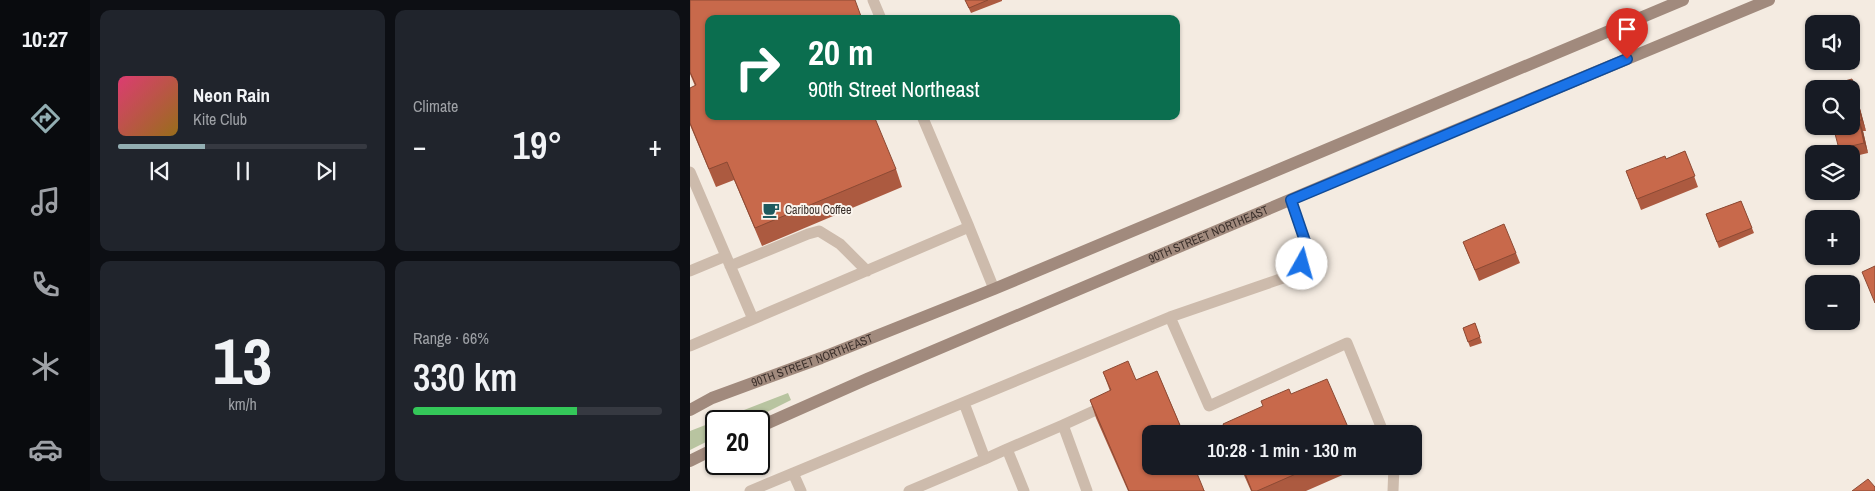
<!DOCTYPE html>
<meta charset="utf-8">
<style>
body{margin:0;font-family:"Archivo Narrow",sans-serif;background:#20242c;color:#f1f3f6;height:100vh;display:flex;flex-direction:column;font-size:19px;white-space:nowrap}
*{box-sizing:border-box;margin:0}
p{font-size:16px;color:#9ea1a6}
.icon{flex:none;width:28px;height:28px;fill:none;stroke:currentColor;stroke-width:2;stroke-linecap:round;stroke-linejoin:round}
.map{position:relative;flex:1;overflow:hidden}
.drawer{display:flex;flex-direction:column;gap:10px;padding:10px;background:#0d0f14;width:600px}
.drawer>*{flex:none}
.hud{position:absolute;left:15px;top:15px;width:475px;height:105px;border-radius:10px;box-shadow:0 1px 4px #0004;background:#0b6e4f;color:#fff;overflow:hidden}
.tools{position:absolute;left:1115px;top:15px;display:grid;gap:10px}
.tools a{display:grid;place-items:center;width:55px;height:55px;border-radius:10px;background:#171b24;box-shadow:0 1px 4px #0004;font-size:25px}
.speed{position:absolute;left:15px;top:410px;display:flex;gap:10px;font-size:25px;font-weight:700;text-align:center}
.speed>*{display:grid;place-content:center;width:65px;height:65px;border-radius:50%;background:#171b24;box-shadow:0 1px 4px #0004;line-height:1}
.speed .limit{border:2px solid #111;border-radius:8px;background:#fff;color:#111}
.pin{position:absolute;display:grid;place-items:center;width:42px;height:42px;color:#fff;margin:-51px -21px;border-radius:50% 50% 50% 0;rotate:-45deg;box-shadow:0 0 5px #0007}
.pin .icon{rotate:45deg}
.me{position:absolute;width:55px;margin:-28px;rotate:7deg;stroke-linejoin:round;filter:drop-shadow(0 0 4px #0008)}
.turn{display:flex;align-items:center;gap:18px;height:105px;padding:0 20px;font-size:22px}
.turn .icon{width:65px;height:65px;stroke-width:2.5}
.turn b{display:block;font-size:35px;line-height:42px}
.big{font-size:38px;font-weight:600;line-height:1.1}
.drawer .widget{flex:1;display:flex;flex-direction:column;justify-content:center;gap:8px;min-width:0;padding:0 18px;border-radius:10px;background:#20242c}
.drawer .dial{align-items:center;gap:0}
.dial b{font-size:65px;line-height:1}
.song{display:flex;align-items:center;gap:15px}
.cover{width:60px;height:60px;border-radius:8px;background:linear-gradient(135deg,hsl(340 70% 55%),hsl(40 70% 35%))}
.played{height:5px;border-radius:2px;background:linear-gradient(90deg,#92aeb2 35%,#363941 35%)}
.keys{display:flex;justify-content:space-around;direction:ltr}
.heat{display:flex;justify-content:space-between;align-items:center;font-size:28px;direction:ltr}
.charge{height:8px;border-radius:4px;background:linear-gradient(90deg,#34c759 66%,#363941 0)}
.drawer .tiles{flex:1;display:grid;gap:10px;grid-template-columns:repeat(2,1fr)}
.trip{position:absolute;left:452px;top:425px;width:280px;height:50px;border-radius:10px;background:#171b24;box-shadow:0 1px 4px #0004;font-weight:600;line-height:50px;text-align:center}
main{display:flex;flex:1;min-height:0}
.tabs{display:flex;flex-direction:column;width:90px;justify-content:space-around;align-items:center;background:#090b0e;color:#9ea1a6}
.tabs .icon{width:35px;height:35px}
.tabs .selected{color:#92aeb2}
.tabs b{font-size:22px;color:#f1f3f6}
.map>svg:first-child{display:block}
</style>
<main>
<nav class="tabs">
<b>10:27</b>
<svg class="icon selected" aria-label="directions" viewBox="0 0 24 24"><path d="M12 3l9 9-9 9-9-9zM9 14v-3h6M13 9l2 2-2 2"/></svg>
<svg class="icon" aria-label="music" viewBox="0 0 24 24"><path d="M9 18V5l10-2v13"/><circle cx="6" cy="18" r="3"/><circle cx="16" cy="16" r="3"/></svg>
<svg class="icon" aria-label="phone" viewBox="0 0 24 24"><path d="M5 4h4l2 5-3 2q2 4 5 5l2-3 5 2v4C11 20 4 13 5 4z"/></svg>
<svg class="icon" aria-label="climate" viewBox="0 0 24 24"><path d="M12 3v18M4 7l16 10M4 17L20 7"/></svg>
<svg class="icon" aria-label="car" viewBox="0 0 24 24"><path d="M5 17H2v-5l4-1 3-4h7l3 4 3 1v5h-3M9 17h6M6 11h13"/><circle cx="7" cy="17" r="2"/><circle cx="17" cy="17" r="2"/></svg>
</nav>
<section class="drawer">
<div class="tiles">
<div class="widget">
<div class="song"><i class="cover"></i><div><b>Neon Rain</b><p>Kite Club</p></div></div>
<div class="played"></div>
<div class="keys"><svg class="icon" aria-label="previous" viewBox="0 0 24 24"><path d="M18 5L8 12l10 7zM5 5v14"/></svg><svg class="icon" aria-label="pause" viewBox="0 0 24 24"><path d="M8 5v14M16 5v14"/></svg><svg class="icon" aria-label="next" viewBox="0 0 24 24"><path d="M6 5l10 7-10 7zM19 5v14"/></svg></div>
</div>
<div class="widget"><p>Climate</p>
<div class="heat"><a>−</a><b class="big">19°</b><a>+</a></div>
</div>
<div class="widget dial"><b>13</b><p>km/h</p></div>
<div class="widget"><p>Range · 66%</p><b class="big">330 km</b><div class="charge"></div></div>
</div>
</section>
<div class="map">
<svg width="1185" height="491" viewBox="0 0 1185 491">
<rect width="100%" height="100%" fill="#f4ebe1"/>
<path fill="#b8c4a0" d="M98 393 101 400 59 421H26V437L0 450V431Z"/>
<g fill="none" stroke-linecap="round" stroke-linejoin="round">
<path stroke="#cdbbac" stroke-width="11" d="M183 0 191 19
M0 172 63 319
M279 227 304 289
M40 266 118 234 129 231 150 244 177 271
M0 271 36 256
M480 317 519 406 657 343 694 434
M0 346 279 227 232 116
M274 403 295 459 317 449 334 491
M373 425 417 405
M317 449 373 425 397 491
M103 473 111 491
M60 491 480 317 596 277 612 264 617 255 616 244 601 200
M219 491 295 459
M703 491 704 466"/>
<g stroke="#a18a7d" stroke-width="12">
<path id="s1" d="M0 410 22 398 131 358 304 289 993 0"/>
<path id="s2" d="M69 427 177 379 713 152 1079 0"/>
<path d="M0 461 26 448"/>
</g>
</g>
<path fill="#ac5a40" d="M0 0 19 19 206 169 212 187 72 246 44 180 26 187 0 125V88L5 86 0 74Z
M275 0H312V1L281 13Z
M1165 90 1176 131H1173L1178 153 1161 157V154H1151L1149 149Z
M995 151 1008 187 951 210 936 171 976 159Z
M1051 201 1064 233 1029 248 1016 214Z
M773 242 826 253 830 263 789 281Z
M785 323 792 343 780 347 773 328Z
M467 371 494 434H461L515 491H438L406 418 400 400 420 391 413 372 446 380Z
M550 466H673L616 491H561Z"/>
<path fill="#8c4a34" d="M1162 79 1165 90 1176 131 1172 120Z
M1169 120 1173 131 1178 153 1174 143Z"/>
<path fill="#c8694b" stroke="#8c4a34" d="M0 0H165L172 19H19V116H184L206 169 65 228 37 162 19 169 0 123V88L6 85 0 72Z
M275 0H298L279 8Z
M1162 79 1172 120H1169L1174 143 1149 149 1143 126H1161V89H1134L1133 87Z
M995 151 1005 176 947 199 936 171 975 156 976 159Z
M1051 201 1062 228 1027 242 1016 214Z
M814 224 826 253 785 270 773 242Z
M1185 266V303L1172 272Z
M785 323 790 337 778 342 773 328Z
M438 361 446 380 467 371 492 430 489 431 490 434H461V466H504L513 488 514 491H439L400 400 421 390 413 372Z
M637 379 661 434H538L533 424 573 406 571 401 599 389 601 394Z
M552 466H624L567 491H562Z
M1178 479 1185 487V491H1162Z"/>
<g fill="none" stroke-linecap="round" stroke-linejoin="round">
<g stroke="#114b97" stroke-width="12">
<path id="route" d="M612 264 617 255 616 244 601 200 937 59"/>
</g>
<use href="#route" stroke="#1a73e8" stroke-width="9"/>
</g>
<defs>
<g id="cafe-bare" transform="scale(1.35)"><path d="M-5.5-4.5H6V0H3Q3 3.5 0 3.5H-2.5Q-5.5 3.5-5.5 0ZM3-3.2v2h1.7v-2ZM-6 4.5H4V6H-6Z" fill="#1f5a5e" stroke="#fbf5ee" stroke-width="2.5" paint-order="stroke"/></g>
</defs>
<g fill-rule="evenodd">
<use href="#cafe-bare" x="81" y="210"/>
</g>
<g text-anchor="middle" stroke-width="4" stroke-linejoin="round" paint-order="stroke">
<g font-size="12" fill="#3b302b" stroke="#fbf5ee" text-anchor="start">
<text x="95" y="214">Caribou Coffee</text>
</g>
<g font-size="12" fill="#3b302b" stroke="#fbf5ee">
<text dy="4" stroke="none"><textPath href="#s2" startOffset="489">90TH STREET NORTHEAST</textPath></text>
<text dy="4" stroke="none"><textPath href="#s1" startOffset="132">90TH STREET NORTHEAST</textPath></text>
</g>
</g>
</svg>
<div class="tools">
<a><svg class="icon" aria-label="sound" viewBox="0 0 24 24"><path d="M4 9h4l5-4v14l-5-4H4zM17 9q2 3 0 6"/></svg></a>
<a><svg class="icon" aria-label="search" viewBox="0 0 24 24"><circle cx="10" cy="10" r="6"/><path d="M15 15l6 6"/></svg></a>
<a><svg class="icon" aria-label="layers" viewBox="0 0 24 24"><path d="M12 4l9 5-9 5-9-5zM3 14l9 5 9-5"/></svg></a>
<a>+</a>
<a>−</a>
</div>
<div class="speed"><div class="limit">20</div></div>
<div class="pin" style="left:937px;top:59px;background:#d93025"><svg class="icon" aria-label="arrive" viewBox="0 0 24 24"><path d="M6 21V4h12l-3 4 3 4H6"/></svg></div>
<svg class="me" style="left:612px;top:264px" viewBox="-20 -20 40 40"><circle r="19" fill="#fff"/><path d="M0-13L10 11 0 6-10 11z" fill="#1a73e8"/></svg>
<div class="trip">10:28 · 1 min · 130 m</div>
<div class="hud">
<div class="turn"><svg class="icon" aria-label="right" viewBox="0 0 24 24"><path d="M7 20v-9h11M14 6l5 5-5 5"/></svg><div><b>20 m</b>90th Street Northeast</div></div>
</div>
</div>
</main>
